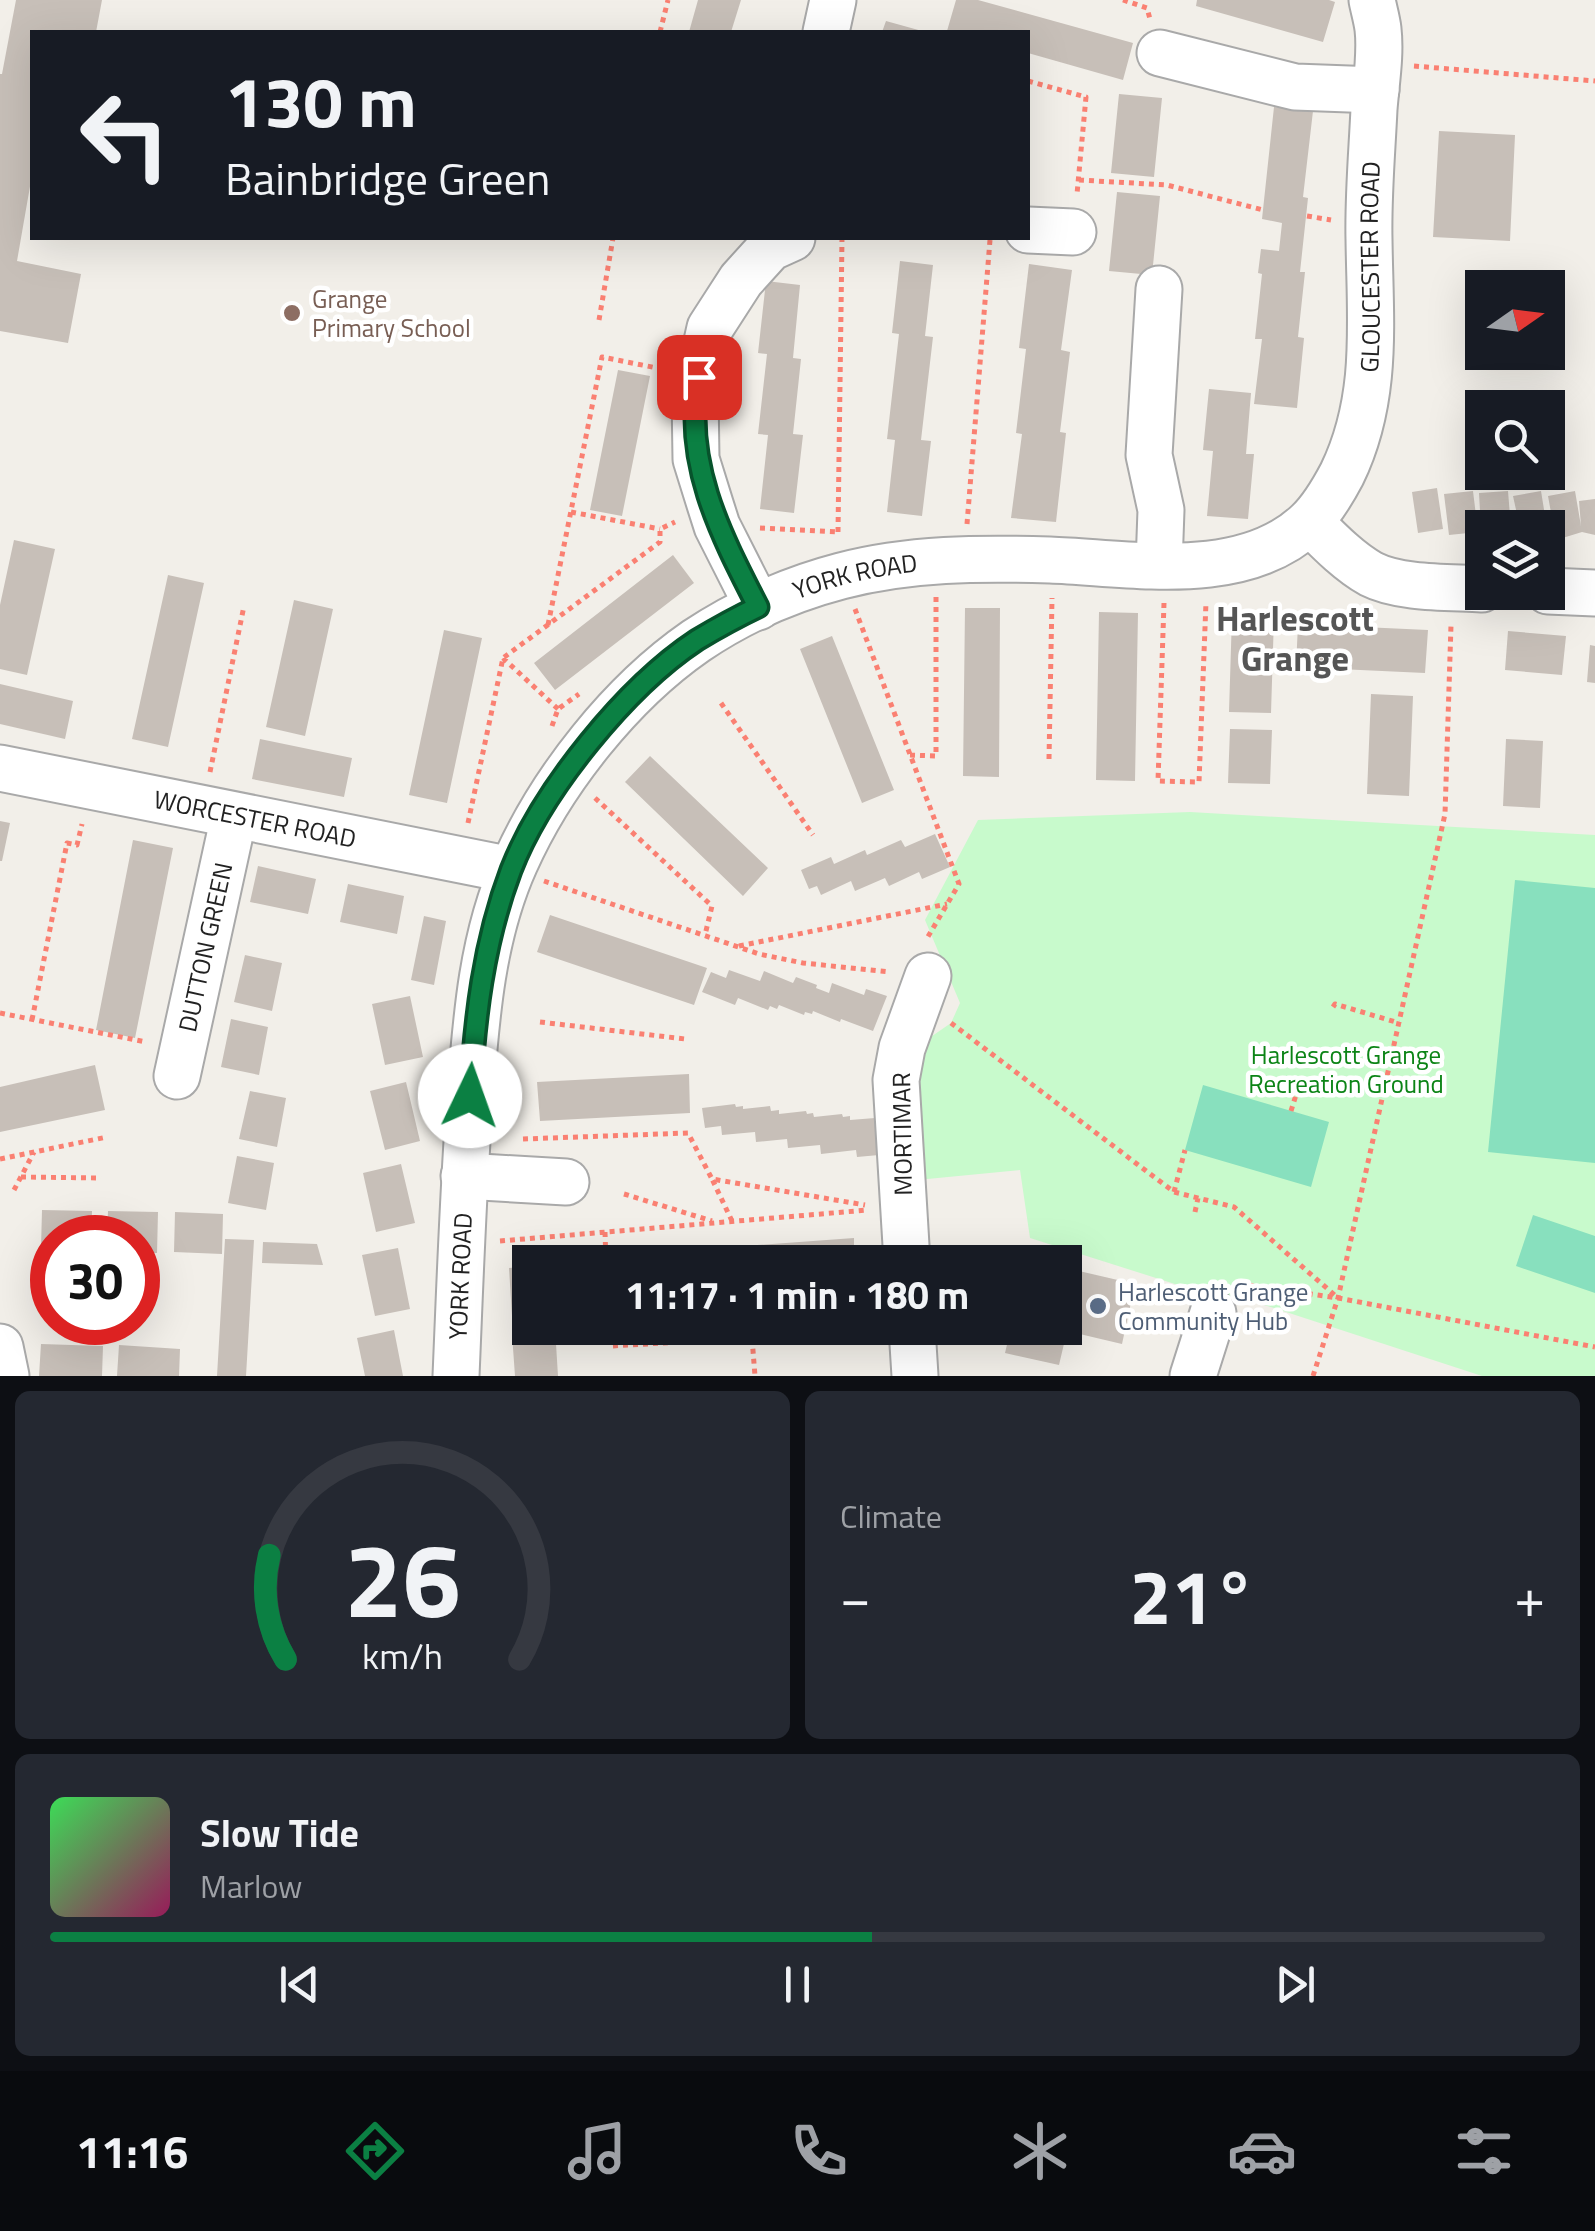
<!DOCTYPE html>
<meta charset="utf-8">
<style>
body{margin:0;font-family:"Titillium Web",sans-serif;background:#242831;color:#f1f3f6;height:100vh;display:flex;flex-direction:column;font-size:38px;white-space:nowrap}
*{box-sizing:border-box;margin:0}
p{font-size:32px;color:#9ea1a6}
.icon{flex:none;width:55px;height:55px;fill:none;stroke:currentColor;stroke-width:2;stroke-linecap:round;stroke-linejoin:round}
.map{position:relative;height:1376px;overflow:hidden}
.panel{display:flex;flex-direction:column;gap:15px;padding:15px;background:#0d0f14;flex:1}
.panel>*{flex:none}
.top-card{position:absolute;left:30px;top:30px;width:1000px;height:210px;border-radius:0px;box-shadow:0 10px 40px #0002;background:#171b24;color:#f1f3f6;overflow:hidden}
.needle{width:65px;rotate:76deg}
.fabs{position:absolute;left:1465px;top:270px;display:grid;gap:20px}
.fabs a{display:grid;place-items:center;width:100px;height:100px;border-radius:0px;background:#171b24;box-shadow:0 10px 40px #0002;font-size:50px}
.speed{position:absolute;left:30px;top:1215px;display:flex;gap:20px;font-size:50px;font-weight:700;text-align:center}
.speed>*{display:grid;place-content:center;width:130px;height:130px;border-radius:50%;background:#171b24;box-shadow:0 10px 40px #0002;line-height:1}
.speed .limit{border:15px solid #d22;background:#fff;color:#111}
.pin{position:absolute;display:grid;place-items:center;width:85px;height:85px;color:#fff;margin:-42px;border-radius:20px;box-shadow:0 5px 15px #0006}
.me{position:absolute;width:110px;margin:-55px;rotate:3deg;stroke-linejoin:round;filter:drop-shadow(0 0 8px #0008)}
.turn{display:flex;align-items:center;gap:35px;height:210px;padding:0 30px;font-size:45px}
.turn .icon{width:130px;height:130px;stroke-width:2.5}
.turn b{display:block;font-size:70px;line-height:85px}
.big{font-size:75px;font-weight:700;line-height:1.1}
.panel .widget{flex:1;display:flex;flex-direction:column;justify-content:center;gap:15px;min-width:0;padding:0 35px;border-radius:15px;background:#242831}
.panel .dial{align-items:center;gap:0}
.dial svg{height:260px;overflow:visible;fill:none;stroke:#363941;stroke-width:7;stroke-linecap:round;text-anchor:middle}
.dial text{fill:#f1f3f6;stroke:none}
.song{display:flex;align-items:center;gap:30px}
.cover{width:120px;height:120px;border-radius:15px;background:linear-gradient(135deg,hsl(130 70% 55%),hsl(330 70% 35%))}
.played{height:10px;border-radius:5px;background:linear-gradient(90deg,#0b8043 55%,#363941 55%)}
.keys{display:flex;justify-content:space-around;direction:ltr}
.heat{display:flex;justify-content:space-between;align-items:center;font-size:55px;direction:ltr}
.panel .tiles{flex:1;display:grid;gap:15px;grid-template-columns:1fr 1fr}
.widget:last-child{grid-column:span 2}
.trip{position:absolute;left:512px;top:1245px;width:570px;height:100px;border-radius:0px;background:#171b24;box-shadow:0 10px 40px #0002;font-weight:700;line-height:100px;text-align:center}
.dock{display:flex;height:160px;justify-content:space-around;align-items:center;background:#090b0e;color:#9ea1a6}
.dock .icon{width:70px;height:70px}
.dock .on{color:#0b8043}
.dock b{font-size:45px;color:#f1f3f6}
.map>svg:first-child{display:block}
</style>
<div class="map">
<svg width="1595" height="1376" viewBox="0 0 1595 1376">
<rect width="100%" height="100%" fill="#f2efe9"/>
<path fill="#c8facc" d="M1190 812 1595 835V1376H1482L1252 1301 1178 1285 1030 1238 1020 1170 917 1180 909 1052 951 1023 960 1003 925 920 978 820Z"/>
<path fill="#88e0be" d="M1515 880 1595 888V1163L1488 1152Z
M1203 1085 1329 1122 1311 1187 1185 1150Z
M1533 1215 1595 1236V1293L1516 1266Z"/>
<path fill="#c7bfb8" d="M16 0H102L96 32H32V175L17 261 81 274 68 343 0 331V74H2Z
M698 0H741L731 32H689Z
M956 0H978L1133 43 1123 80 1028 53V32L947 31Z
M1197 0H1329L1335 2 1323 42 1196 6Z
M886 21 922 31V32H882Z
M1119 94 1162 98 1154 177 1111 173Z
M1274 107 1313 111 1303 197 1308 198 1300 272H1305L1298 337 1304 338 1297 408 1254 404 1262 339H1255L1262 274 1258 273 1261 249 1279 251 1282 223 1262 219Z
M1439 131 1515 135 1510 241 1433 237Z
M1117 192 1160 196 1152 275 1109 271Z
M900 261 933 265 925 336 933 337 921 440 931 441 922 516 887 512 895 440 887 439 899 334 892 333Z
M1029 264 1072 270 1061 350 1070 352 1060 432 1066 433 1056 522 1011 518 1022 434 1016 433 1026 349 1019 348Z
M766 281 800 285 793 358 801 359 793 434 803 435 794 513 760 509 768 435 758 434 767 354 758 353Z
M618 370 650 376 622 516 590 510Z
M1209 389 1251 393 1246 454H1254L1248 519 1207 516 1213 451 1203 450Z
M1437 488 1443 529 1418 533 1412 492Z
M1473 491 1478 532 1449 535 1444 494Z
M1508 491 1511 528H1481L1479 493Z
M1541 491 1547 528H1520L1513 496Z
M1575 491 1581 526 1579 501 1595 499V535L1582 532 1556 540 1548 496Z
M14 540 55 549 27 675 0 669V605Z
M673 555 694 583 555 690 534 663Z
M168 575 204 583 168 747 132 739Z
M294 600 333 609 305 736 266 727Z
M965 608H1000L999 777 963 776Z
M1099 612 1138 613 1135 781 1096 780Z
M1232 615 1274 617 1271 713 1229 712Z
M1298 624 1428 630 1425 673 1296 667Z
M444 630 482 638 447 803 409 795Z
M1508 631 1566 636 1562 675 1505 670Z
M832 636 894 790 862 803 800 649Z
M1590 645 1595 646V683L1587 682Z
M0 684 73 701 65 739 0 724Z
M1371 694 1413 696 1409 796 1367 794Z
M1230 729 1272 730 1270 784 1228 783Z
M260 739 352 758 344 797 252 779Z
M1506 739 1543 741 1540 808 1503 806Z
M650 756 768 868 743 896 625 782Z
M0 821 10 823 2 861H0Z
M935 834 950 867 922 879 919 872 889 886 885 878 855 891 851 881 821 895 817 886 809 889 801 870 831 857 834 864 865 850 867 855 901 840 905 847Z
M133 840 173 848 135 1038 96 1030Z
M258 866 316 879 308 914 250 902Z
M348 884 404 896 397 934 340 922Z
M550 915 707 968 694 1005 537 952Z
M424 916 446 921 434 985 411 980Z
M245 955 282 963 272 1011 234 1002Z
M729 970 760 981 764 971 793 983 796 977 817 985 816 988 829 993 832 983 864 995 866 989 887 996 873 1031 841 1019 840 1022 813 1011 812 1014 805 1012 804 1015 779 1005 777 1009 770 1006 768 1010 738 998 735 1005 702 992 711 972 726 978Z
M410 996 423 1057 385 1065 372 1004Z
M231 1019 268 1027 259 1075 221 1067Z
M95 1065 105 1110 0 1132V1087Z
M689 1074 690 1113 540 1121 537 1082Z
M406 1082 420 1141 385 1150 370 1091Z
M250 1091 286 1098 277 1147 239 1139Z
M735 1104 736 1107 743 1106V1109L770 1106 771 1111 779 1110V1114L806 1111 807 1114 813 1113 814 1117 842 1114 843 1117 850 1116V1120L875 1118 879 1155 857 1157 856 1150 821 1154 820 1145 788 1148 787 1139 756 1142 755 1132 722 1135 721 1126 705 1128 702 1108Z
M237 1156 274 1163 266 1210 228 1203Z
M401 1164 415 1223 376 1232 363 1173Z
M42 1210 92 1211 91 1238H52V1249L41 1248Z
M108 1211 158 1212 157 1253H138V1238H107Z
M175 1212 223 1214 222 1254 174 1252Z
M854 1238V1248L880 1246 881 1262H744L743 1246Z
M225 1239 254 1240 246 1376H217Z
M263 1242 317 1244 323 1265 262 1263Z
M398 1248 410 1309 375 1316 362 1255Z
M724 1248 725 1262H613L612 1257Z
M1028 1248 1082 1260 1079 1271 1135 1284 1122 1344 1067 1331 1059 1365 1005 1353 1011 1328H1065V1262H1025Z
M530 1266V1315L512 1316 509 1268Z
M536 1328H555L558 1376H515L512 1334 536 1332Z
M394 1330 403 1376H365L357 1338Z
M41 1344 103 1346 102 1376H39Z
M119 1345 180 1349 179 1376H117Z"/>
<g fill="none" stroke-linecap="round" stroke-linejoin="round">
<g stroke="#a9a9a9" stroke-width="49">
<g id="minor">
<path d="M826 32 833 0"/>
<path d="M1160 53 1295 87 1376 90"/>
<path d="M1028 230 1073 232"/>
<path d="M1310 522C1328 540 1348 561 1371 574 1400 589 1450 587 1482 589"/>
<path d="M1159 565 1161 510 1149 455 1159 289"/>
<path d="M1548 591 1595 593"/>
<path d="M758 607 717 526 710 504 696 459 695 395 710 328 741 280 770 248 792 238"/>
<path id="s1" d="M0 768 511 870"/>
<path id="s2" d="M177 1076 234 816"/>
<path d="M464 1176 566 1182"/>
<path d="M907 1262 896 1080 902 1048 928 976"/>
<path d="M912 1328 915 1376"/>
<path d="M0 1347 6 1376"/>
<path id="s3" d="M456 1376C460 1283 463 1190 470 1097 476 1018 482 936 515 863 552 780 621 693 696 641 739 612 791 589 841 576 909 558 980 558 1050 560 1132 563 1242 585 1308 523 1322 510 1333 491 1342 474 1379 398 1370 321 1369 239 1368 196 1372 152 1374 109 1376 83 1381 55 1378 29 1377 20 1374 10 1372 0"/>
<path d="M1193 1376 1213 1313"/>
</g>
</g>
<path stroke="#fa8072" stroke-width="5" stroke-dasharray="5 5" stroke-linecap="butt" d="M1123 0 1147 8 1150 19
M660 32 668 0
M1414 66 1595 81
M1028 81 1086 97 1077 194
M1079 180 1167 185 1263 210
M1307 216 1331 220
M599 320 613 238
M571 512 660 529
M967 524 990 240
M760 528 838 532
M838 532 842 238
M1164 603 1158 781 1199 782 1206 602
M855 609 959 884 926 940
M548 625 602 357 662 369
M503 658 558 709
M721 703 813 835
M552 726 558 709 579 694
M910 755 936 756V596
M1049 759 1052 598
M210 772 244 606
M595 798 712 906 705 935
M468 823 503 658 660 542V529L675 522
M544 881 759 954 803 963 890 972
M739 946 947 904
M1333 1007 1335 1004 1399 1023
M0 1013 146 1042
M32 1020 67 843 77 845 82 824
M540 1022 685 1039
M951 1023 1174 1192 1234 1207 1338 1298
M1291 1111 1299 1085
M523 1139 688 1133 712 1179
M0 1159 107 1137
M21 1177 101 1178
M14 1190 34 1152
M1174 1192 1185 1150
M624 1194 712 1221
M1195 1212 1198 1198
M732 1221 712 1179 865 1205
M605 1232 606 1262
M500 1241 868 1210
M1240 1287 1242 1284 1338 1298 1595 1347
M610 1328 611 1346 752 1338 755 1376
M752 1338 828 1333
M1313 1376 1338 1298 1445 814 1451 625"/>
<use href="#minor" stroke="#fff" stroke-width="45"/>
</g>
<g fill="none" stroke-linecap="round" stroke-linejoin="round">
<g stroke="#07532c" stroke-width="25">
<path id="route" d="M470 1096C475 1018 483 944 511 870 542 790 626 687 697 640 717 628 737 617 758 607 721 535 682 461 699 377"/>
</g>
<use href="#route" stroke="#0b8043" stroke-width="18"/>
</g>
<circle fill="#8d6e63" stroke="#fff" stroke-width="4" cx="292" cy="313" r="10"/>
<circle fill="#5c6f8a" stroke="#fff" stroke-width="4" cx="1098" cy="1306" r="10"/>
<g text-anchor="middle" stroke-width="9" stroke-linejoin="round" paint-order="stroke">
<g font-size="25" fill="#222" stroke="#fff">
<text dy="9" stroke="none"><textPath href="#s3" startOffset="1718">GLOUCESTER ROAD</textPath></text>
<text dy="9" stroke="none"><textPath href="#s3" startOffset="982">YORK ROAD</textPath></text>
<text dy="9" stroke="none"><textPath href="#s1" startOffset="260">WORCESTER ROAD</textPath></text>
<text dy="9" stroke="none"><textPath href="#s2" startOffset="132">DUTTON GREEN</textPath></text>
<text transform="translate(902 1134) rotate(-91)" y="9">MORTIMAR</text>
<text dy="9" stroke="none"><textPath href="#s3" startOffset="100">YORK ROAD</textPath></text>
</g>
<g font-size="25" fill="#785e54" stroke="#fff" text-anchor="start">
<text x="312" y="308">Grange<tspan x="312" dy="29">Primary School</tspan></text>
</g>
<g font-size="25" fill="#0c8416" stroke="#fff">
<text x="1346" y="1064">Harlescott Grange<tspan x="1346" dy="29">Recreation Ground</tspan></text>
</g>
<g font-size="25" fill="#4e5e75" stroke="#fff" text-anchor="start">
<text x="1118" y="1301">Harlescott Grange<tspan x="1118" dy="29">Community Hub</tspan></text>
</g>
<g font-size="35" font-weight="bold" fill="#555" stroke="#fff">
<text x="1295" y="631">Harlescott<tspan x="1295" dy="40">Grange</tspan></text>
</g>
</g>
</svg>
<div class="fabs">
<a><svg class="needle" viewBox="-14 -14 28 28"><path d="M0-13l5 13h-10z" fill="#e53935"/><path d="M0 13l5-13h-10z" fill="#9ea1a6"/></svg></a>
<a><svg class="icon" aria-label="search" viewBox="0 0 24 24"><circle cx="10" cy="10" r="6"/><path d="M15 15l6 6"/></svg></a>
<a><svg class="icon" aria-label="layers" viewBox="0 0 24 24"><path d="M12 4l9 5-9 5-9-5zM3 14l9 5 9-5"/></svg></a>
</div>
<div class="speed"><div class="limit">30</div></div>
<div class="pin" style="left:699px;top:377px;background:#d93025"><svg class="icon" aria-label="arrive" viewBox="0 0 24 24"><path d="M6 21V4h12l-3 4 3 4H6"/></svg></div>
<svg class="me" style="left:470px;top:1096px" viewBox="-20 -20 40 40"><circle r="19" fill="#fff"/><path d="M0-13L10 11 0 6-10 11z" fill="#0b8043"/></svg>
<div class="trip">11:17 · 1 min · 180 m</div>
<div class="top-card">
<div class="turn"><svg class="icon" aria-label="left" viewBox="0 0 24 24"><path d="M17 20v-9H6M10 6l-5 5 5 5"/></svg><div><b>130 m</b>Bainbridge Green</div></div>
</div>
</div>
<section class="panel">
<div class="tiles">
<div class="widget dial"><svg viewBox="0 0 100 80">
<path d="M14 69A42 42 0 1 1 86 69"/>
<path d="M14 69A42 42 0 0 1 9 37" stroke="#0b8043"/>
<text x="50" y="56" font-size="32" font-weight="700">26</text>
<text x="50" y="72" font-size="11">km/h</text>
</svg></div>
<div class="widget"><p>Climate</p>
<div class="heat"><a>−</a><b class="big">21°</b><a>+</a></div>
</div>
<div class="widget">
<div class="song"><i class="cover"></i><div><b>Slow Tide</b><p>Marlow</p></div></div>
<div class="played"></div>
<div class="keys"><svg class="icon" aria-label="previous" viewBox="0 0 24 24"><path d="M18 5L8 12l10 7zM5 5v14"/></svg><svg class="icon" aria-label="pause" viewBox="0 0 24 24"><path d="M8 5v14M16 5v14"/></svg><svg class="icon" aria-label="next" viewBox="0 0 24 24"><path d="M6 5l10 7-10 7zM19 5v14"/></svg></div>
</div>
</div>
</section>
<nav class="dock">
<b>11:16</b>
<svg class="icon on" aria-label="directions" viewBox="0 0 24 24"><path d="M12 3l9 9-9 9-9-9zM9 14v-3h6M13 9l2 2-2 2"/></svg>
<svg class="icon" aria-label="music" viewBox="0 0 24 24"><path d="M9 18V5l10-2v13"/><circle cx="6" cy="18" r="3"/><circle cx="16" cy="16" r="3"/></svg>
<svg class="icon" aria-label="phone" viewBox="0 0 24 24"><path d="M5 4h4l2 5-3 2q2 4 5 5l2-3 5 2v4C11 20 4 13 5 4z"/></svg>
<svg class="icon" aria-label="climate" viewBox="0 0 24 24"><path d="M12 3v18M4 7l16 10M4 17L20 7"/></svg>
<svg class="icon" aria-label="car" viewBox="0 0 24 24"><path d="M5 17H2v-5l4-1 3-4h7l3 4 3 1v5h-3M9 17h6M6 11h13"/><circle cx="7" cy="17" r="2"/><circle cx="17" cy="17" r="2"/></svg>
<svg class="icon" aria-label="filters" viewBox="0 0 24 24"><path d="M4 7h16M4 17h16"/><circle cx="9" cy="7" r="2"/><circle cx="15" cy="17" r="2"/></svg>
</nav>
